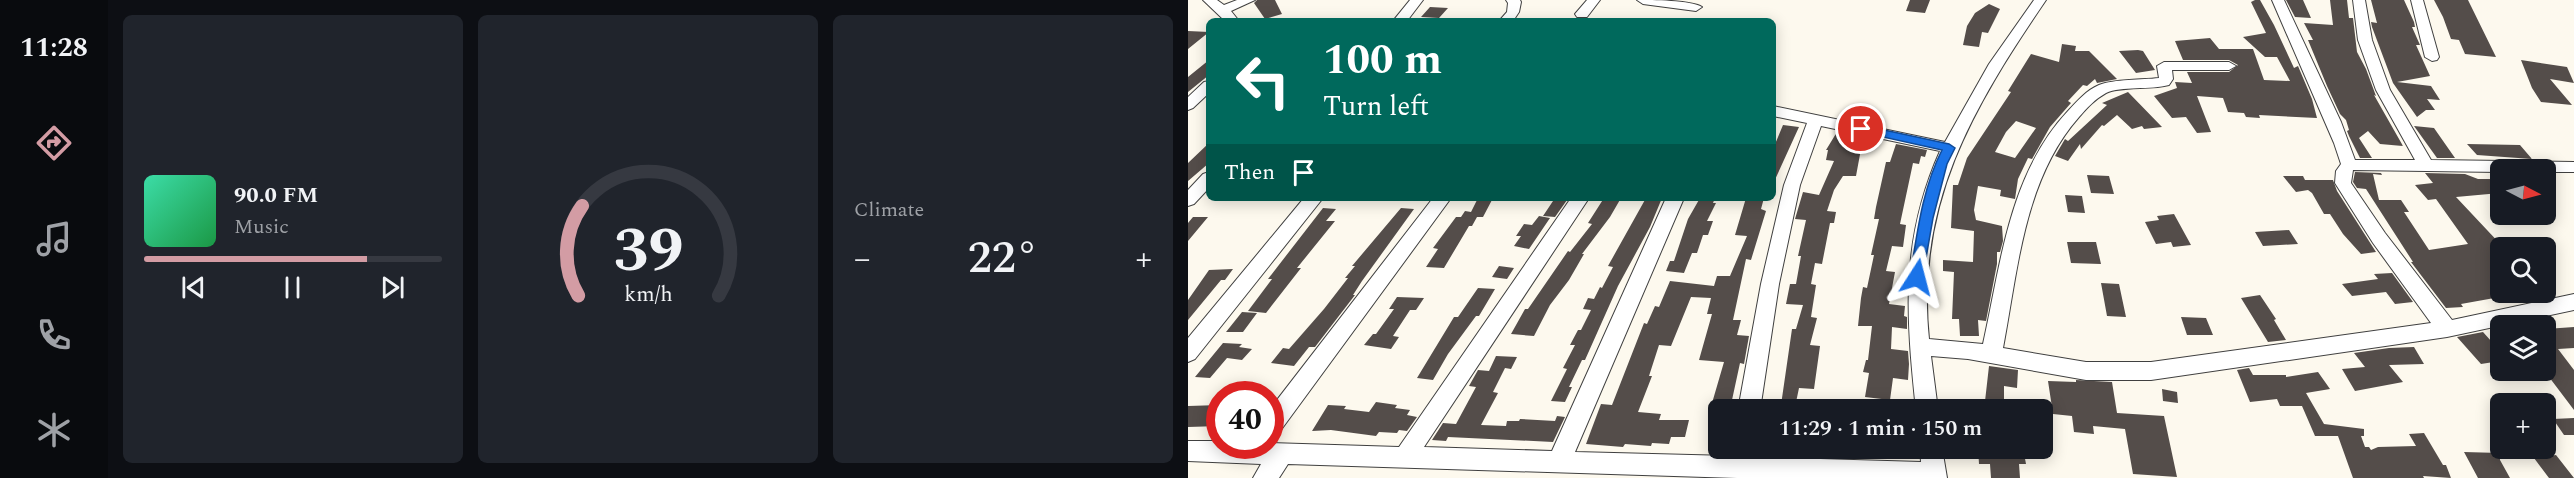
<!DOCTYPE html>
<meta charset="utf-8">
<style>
body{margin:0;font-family:Spectral,serif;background:#20242c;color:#f1f3f6;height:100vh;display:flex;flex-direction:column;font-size:22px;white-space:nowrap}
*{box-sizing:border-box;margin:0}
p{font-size:20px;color:#9ea1a6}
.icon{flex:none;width:33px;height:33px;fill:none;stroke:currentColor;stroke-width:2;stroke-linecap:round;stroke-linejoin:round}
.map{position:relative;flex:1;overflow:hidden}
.details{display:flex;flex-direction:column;gap:15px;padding:15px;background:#0d0f14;width:1080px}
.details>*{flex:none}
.banner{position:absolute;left:18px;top:18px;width:570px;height:183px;border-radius:9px;box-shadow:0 3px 15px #0003;background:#00695c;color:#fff;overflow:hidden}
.needle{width:39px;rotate:96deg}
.fabs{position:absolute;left:1302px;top:159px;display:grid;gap:12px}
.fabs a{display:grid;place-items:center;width:66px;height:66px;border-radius:9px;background:#171b24;box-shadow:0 3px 15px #0003;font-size:30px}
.speed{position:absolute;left:18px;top:381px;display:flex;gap:12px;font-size:30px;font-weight:700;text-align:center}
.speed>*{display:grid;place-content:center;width:78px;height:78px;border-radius:50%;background:#171b24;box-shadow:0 3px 15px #0003;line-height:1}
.speed .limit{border:9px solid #d22;background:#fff;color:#111}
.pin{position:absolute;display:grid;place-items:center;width:51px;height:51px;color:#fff;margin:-26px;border:3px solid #fff;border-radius:50%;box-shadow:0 2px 6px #0007}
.me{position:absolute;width:66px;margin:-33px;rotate:9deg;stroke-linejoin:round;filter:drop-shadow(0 0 4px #0008)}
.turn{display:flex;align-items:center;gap:21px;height:126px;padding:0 18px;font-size:27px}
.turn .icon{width:78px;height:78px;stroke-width:2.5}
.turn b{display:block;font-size:42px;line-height:51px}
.then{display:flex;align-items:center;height:57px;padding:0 18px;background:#0003;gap:12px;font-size:22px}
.big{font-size:45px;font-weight:600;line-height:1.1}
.details .widget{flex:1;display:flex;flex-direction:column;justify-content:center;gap:9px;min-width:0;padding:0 21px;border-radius:9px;background:#20242c}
.details .dial{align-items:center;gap:0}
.dial svg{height:156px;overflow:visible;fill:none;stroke:#363941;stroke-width:7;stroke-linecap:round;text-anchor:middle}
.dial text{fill:#f1f3f6;stroke:none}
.song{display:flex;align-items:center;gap:18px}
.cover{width:72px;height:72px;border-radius:9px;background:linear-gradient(135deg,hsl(160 70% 55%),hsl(140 70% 35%))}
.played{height:6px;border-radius:3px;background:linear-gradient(90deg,#d39ca4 75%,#363941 75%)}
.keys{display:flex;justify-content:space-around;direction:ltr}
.heat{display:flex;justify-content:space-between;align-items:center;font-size:33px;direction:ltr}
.details .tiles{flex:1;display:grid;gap:15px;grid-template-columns:repeat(3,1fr)}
.trip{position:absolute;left:520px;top:399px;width:345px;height:60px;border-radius:9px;background:#171b24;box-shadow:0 3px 15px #0003;font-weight:600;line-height:60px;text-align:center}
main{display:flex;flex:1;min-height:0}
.menu{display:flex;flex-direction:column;width:108px;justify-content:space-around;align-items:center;background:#090b0e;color:#9ea1a6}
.menu .icon{width:42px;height:42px}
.menu .selected{color:#d39ca4}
.menu b{font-size:27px;color:#f1f3f6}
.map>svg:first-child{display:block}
</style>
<main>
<nav class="menu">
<b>11:28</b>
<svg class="icon selected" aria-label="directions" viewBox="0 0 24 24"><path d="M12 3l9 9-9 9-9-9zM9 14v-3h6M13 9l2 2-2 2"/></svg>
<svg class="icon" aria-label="music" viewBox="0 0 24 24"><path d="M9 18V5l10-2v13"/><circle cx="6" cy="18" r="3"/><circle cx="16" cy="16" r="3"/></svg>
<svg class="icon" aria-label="phone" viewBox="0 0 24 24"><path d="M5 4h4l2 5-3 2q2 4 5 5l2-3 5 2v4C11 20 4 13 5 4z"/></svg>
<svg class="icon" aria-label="climate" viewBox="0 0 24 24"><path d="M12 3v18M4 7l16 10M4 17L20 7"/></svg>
</nav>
<section class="details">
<div class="tiles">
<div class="widget">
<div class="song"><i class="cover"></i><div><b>90.0 FM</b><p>Music</p></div></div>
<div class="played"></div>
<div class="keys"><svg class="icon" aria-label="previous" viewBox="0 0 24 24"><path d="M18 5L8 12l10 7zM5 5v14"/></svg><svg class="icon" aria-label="pause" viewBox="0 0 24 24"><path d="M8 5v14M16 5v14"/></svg><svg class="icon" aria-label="next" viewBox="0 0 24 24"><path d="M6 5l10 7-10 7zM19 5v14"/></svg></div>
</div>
<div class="widget dial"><svg viewBox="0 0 100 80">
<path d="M14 69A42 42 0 1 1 86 69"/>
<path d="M14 69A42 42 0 0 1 16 23" stroke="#d39ca4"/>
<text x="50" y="56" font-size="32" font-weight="700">39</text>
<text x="50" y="72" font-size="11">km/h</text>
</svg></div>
<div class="widget"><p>Climate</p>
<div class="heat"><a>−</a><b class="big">22°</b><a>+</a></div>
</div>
</div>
</section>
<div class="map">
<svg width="1386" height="478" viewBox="0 0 1386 478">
<rect width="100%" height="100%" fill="#fdf9ee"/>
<path fill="#544d4a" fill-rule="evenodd" d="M69 0H87L94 14 77 19 66 3Z
M722 0H742L737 13 718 11Z
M1067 0H1072L1086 25 1106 68 1110 66 1124 99 1129 118 1071 115 1072 118 1058 117 1056 113 1040 112 1035 98 1009 96 1023 132 1009 133 998 117 984 118 966 96 989 88 987 82 1004 83 999 72H1041L1050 65 1041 60H995L987 41 1022 38 1031 49H1065L1076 80 1102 81 1089 57H1077L1055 37 1078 33 1063 2Z
M1098 0H1115L1123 18 1107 17Z
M1142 0H1159L1161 18H1165L1169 52 1178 69 1188 96 1186 95 1215 146 1192 144 1180 131 1171 138 1184 158H1172L1161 136 1159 131 1161 130 1158 120 1152 114 1139 86 1120 40H1125L1116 23 1145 25Z
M1183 0H1216L1226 22 1227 27H1224L1232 45H1228L1242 76 1209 82 1243 86 1252 100 1239 99 1247 110H1238L1229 117 1205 83 1184 27 1183 22 1189 23Z
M1246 0H1280L1308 57 1277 54 1271 40 1263 39 1255 17Z
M801 4 812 9 800 33 794 32 791 47 775 45 779 26 787 13Z
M242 7 260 8 251 18 233 17Z
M0 31 21 32 0 49Z
M874 44 888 46 887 51H901L929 79 909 83 907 79 899 86 895 85 880 101 883 103 862 127 844 159 840 158 830 179 827 199 812 196 813 190 790 186 786 210 788 220 814 226 815 241 812 252H809V264L798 321 790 320 791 336H772L771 319H764L766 272 755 271V260L785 262 786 231 763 228 765 185H770L779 158 823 92 820 91 843 54 871 62ZM828 121 848 128 827 158 807 152 818 132Z
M950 50 955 51 967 70 948 73 931 51Z
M21 60V75L0 92V77Z
M1333 60 1379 67 1386 83 1362 79 1384 105 1353 102 1344 88Z
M940 92 974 127 956 129 954 126 944 129 929 115 916 126 914 125 893 149 892 144 880 161 867 156 877 139 880 141 919 105 914 103Z
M595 125 611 127 585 184V149Z
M1226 126 1246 128 1267 158H1249Z
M649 132 681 138 678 150 673 149 668 176H655L646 190 639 211 648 212 646 223H642L634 264 627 263 623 284 628 285 623 317 629 318 622 345 632 346 626 389 611 388 607 407 593 405 604 329H608L615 305 598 304 602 284H608L613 256H610L618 220 607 219 615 192 631 195 646 161 638 160 640 150H638Z
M21 143V163L0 181V163Z
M708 144 739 150 737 157 733 156 731 164 725 163 712 224 718 225 715 247 704 246 698 271 707 272 701 304 717 306 716 316 719 317V329L704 327 703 349 720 351 721 364 720 380 705 378 702 400 677 397 681 373 675 372 678 360H680L684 326H670L673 298 675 287 679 288 686 255H683L691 219H686L688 207 698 162H702Z
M1279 144 1332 145 1344 159 1289 155Z
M1167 172 1193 173 1194 175 1185 174 1191 200H1213L1221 212H1216L1241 250 1280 244 1248 199 1240 200 1227 185 1245 183 1237 173 1277 174 1290 179H1309L1312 183V193L1268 197 1315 247H1306V260H1312V297L1273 304 1275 307 1258 308 1223 262H1225L1178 189 1169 188 1165 182Z
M899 175 921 176 926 194 903 193Z
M1095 176H1115L1117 180H1145L1149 191 1188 252 1173 254 1155 234 1142 214H1136L1124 193 1120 190 1108 192Z
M877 195 894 196 897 213 880 212Z
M290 198H305L295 217H289L284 226H281L256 268 238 267 250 249 245 248 268 217H273L277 211 283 212Z
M367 198 379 200 367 217 355 216Z
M416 198H433L422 217 394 254H396L381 280 362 305 346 336 323 334 337 309H340L380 251 382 252 404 224 400 223Z
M458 198H474L462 227 430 286 397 360H394L381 387H384L377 402 363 401 379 369 375 368 387 345H382L390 330H393L403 310 395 309 400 298 406 299 412 287 414 288 425 267 420 266Z
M512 198H527L525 203H528L519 221H525L520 235H515L509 253H504L496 273 478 271 482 261H486L500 219Z
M558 198H576L573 209 578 211 563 260 558 259 545 320H553L549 335 561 336 556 364 552 363 544 400H547L545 410H522L536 362 511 360 524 314H519L523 298 503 297 483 346 471 345 461 376H464L450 412 473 414 471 420H501L497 437H483L481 444 464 443 463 446 437 444 435 447 398 444 413 404 424 405 456 323 459 324 467 306 471 307 482 281 526 286 529 276H542L559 236 547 235Z
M135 208 148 209 138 221H147L109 268H113L78 313 60 311 84 279H80Z
M213 208 226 209 174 281 165 295H167L127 347H121L106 366 83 363 95 348 101 349 136 309 160 278H157L167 266H164Z
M986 214 1003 245 985 247 983 242 968 244 957 222 971 220 969 216Z
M351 216 362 218 341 249 326 246 333 236H328L336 224 344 225Z
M5 217H20L0 241V223Z
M1101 230 1110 244 1075 246 1067 232Z
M879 242H908L913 264 883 263Z
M311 266 326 268 319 279 304 277Z
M45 269 37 280H33L0 320V300L21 270Z
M1204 273 1225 302 1207 304 1198 292 1164 296 1154 284 1190 279 1186 274Z
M913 283 931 284 938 317 919 316Z
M290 288 307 289 291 316H288L260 354 245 380 229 378 266 317H270Z
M1072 295 1088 319 1086 320 1098 340 1080 342 1053 298Z
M209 297 236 298 228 310H222L205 336 211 337 203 349 176 345 185 334H188L206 309H201Z
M54 312 69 313 55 332H38Z
M993 317 1018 318 1025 335H999Z
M1386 327V348L1370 349 1386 370V410L1358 373V329Z
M1295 332 1312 351V361L1293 364 1269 337Z
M35 343 54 344 51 347 64 349 54 360 39 358 22 378 7 377Z
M1226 347 1236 364 1201 365 1215 382 1167 391 1154 369 1177 367 1166 353 1201 348Z
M308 356 329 357 323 369 317 368 305 392 310 393 293 425 318 426 319 421H331L332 419 367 421 369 416 377 417 365 442 260 437 258 441 244 440 255 423 268 424 288 387 281 386 290 370 301 371Z
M801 366 830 370 829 388 816 386V410H796Z
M1061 368 1065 375H1098V377L1130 372 1142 389 1118 393 1136 424 1176 429V436H1173L1177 447H1181L1183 450 1190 447 1228 446 1221 434 1236 433 1255 465H1258L1263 478 1235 476 1236 478H1165L1150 436H1127L1114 406H1092L1089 399 1062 402 1049 370Z
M888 380 924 382 929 413 976 416 989 477 945 474 937 429 905 426 906 434 886 432 884 416 865 414 860 381 888 382Z
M974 389 989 392 990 403 975 401Z
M188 402 209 405 207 408 222 410 219 415 229 417 219 431 211 430 209 433 191 432 188 436 143 430 124 431 140 405 158 406 156 409 181 412Z
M32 405V426L0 427V406Z
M1386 418V435H1376L1365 419Z
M679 448H705V455L723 456V459L669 458 670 453H679Z
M790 448H835L838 464H831L832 478H803L802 464H791Z
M1276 452 1312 453V460L1322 478H1290Z
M1368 455 1386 478H1361L1346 458Z"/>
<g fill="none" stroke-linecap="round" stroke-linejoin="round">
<g stroke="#404040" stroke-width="2">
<path id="minor" d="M15 0H29L36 5 49 0H67L43 11 51 21H37Z
M222 0H235L219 21H205Z
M318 0H332L333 2 331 12 325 21H311L319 12 320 3Z
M399 0H412L399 17H389L387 14Z
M449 0C464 0 503 0 514 7L508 11 455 4Z
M846 0H858C785 107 727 204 741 339L795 344C813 263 821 174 880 111 889 101 899 90 911 85 926 79 954 80 971 78L969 66 976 62H1041L1048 66 1041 70H984L985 79 981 85C963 90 933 86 918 93 907 99 899 108 891 117 836 179 830 269 815 348L898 362H963L1243 323 1185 243 1147 183 1148 171 1153 164 1146 143 1084 0H1096L1153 122 1167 160H1227L1188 90 1170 40 1165 0H1177L1184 40 1202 90 1243 160 1386 162V172H1358V170H1312V172L1165 170 1163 183 1197 233 1264 320 1386 294V310L1259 337 963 380H898L780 359 743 356 750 410H728C718 315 712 241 752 151L633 126 612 185 591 284 572 410H550L573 284 596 185 619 123 585 116V106L757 142 801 64Z
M1223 0H1235L1251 57 1249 60 1244 61 1237 57Z
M21 81V93L5 108 0 110V97L16 82Z
M21 172V188L6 204 0 206V190L15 174Z
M116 198H135L7 359 0 362V338Z
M245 198H263L90 434 82 437V409Z
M383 198H401L236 447 364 451 478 198H496L387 452 542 456 544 448H566L565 457 733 462 732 448H754L759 478H549L100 464 91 478H65L73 464 0 461V441H32V446H82V443L211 447Z"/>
</g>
<use href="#minor" fill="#fff" fill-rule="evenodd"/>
</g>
<path fill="#1a73e8" stroke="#114b97" stroke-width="1.5" d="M673 125 761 144 767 148 759 164 745 218 734 281H724L722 277C729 235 734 189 754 150L668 131V126Z"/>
</svg>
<div class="fabs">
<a><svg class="needle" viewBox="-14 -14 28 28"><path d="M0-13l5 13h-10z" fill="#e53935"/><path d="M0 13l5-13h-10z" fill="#9ea1a6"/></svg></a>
<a><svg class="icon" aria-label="search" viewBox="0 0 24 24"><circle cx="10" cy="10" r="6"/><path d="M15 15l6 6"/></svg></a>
<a><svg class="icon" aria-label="layers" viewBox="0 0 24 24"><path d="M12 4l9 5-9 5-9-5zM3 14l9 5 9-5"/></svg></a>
<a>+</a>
</div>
<div class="speed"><div class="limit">40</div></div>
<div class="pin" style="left:673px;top:129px;background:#d93025"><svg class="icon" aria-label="arrive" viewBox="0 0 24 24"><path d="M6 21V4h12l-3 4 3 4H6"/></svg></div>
<svg class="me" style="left:729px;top:277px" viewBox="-20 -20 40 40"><path d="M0-17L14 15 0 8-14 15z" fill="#1a73e8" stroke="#fff" stroke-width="4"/></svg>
<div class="trip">11:29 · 1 min · 150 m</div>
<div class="banner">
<div class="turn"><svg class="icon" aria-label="left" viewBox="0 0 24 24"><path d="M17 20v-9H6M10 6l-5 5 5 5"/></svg><div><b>100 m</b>Turn left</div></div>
<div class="then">Then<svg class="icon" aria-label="arrive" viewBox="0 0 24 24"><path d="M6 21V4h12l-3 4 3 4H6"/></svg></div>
</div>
</div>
</main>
